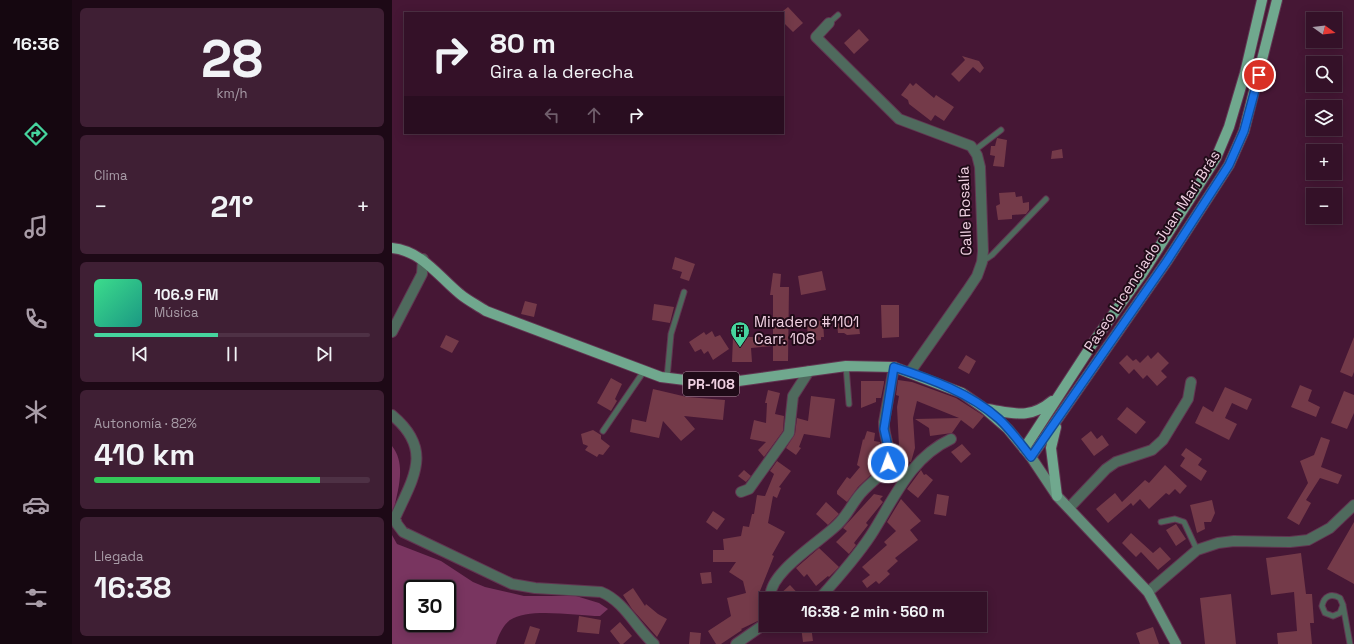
<!DOCTYPE html>
<html lang="es">
<meta charset="utf-8">
<style>
body{margin:0;font-family:"Space Grotesk",sans-serif;background:#3f1f34;color:#f1f3f6;height:100vh;display:flex;flex-direction:column;font-size:15px;white-space:nowrap}
*{box-sizing:border-box;margin:0}
p{font-size:13px;color:#a99da8}
.icon{flex:none;width:22px;height:22px;fill:none;stroke:currentColor;stroke-width:2;stroke-linecap:round;stroke-linejoin:round}
.map{position:relative;flex:1;overflow:hidden}
.side{display:flex;flex-direction:column;gap:8px;padding:8px;background:#1d0916;width:320px}
.side>*{flex:none}
.top-card{position:absolute;left:12px;top:12px;width:380px;height:122px;border-radius:0px;box-shadow:0 2px 10px #0003,0 0 0 1px #4e3145;background:#341128;color:#f1f3f6;overflow:hidden}
.needle{width:26px;rotate:105deg}
.controls{position:absolute;left:914px;top:12px;display:grid;gap:8px}
.controls a{display:grid;place-items:center;width:36px;height:36px;border-radius:0px;background:#341128;box-shadow:0 2px 10px #0003,0 0 0 1px #4e3145;font-size:20px}
.speed{position:absolute;left:12px;top:580px;display:flex;gap:8px;font-size:20px;font-weight:700;text-align:center}
.speed>*{display:grid;place-content:center;width:52px;height:52px;border-radius:50%;background:#341128;box-shadow:0 2px 10px #0003,0 0 0 1px #4e3145;line-height:1}
.speed .limit{border:2px solid #111;border-radius:6px;background:#fff;color:#111}
.pin{position:absolute;display:grid;place-items:center;width:34px;height:34px;color:#fff;margin:-17px;border:2px solid #fff;border-radius:50%;box-shadow:0 1px 4px #0007}
.me{position:absolute;width:44px;margin:-22px;rotate:358deg;stroke-linejoin:round;filter:drop-shadow(0 0 3px #0008)}
.turn{display:flex;align-items:center;gap:14px;height:84px;padding:0 20px;font-size:18px}
.turn .icon{width:52px;height:52px;stroke-width:2.5}
.turn b{display:block;font-size:28px;line-height:34px}
.lanes{display:flex;align-items:center;height:38px;padding:0 20px;background:#0003;justify-content:center;gap:20px;direction:ltr}
.lanes .off{opacity:.35}
.big{font-size:30px;font-weight:700;line-height:1.1}
.side .tile{flex:1;display:flex;flex-direction:column;justify-content:center;gap:6px;min-width:0;padding:0 14px;border-radius:6px;background:#3f1f34}
.side .dial{align-items:center;gap:0}
.dial b{font-size:52px;line-height:1}
.song{display:flex;align-items:center;gap:12px}
.cover{width:48px;height:48px;border-radius:6px;background:linear-gradient(135deg,hsl(150 70% 55%),hsl(170 70% 35%))}
.played{height:4px;border-radius:2px;background:linear-gradient(90deg,#46d49e 45%,#4e3145 45%)}
.keys{display:flex;justify-content:space-around;direction:ltr}
.heat{display:flex;justify-content:space-between;align-items:center;font-size:22px;direction:ltr}
.charge{height:6px;border-radius:3px;background:linear-gradient(90deg,#34c759 82%,#4e3145 0)}
.trip{position:absolute;left:367px;top:592px;width:228px;height:40px;border-radius:0px;background:#341128;box-shadow:0 2px 10px #0003,0 0 0 1px #4e3145;font-weight:700;line-height:40px;text-align:center}
main{display:flex;flex:1;min-height:0}
.dock{display:flex;flex-direction:column;width:72px;justify-content:space-around;align-items:center;background:#150710;color:#a99da8}
.dock .icon{width:28px;height:28px}
.dock .selected{color:#46d49e}
.dock b{font-size:18px;color:#f1f3f6}
.map>svg:first-child{display:block}
</style>
<main>
<nav class="dock">
<b>16:36</b>
<svg class="icon selected" aria-label="directions" viewBox="0 0 24 24"><path d="M12 3l9 9-9 9-9-9zM9 14v-3h6M13 9l2 2-2 2"/></svg>
<svg class="icon" aria-label="music" viewBox="0 0 24 24"><path d="M9 18V5l10-2v13"/><circle cx="6" cy="18" r="3"/><circle cx="16" cy="16" r="3"/></svg>
<svg class="icon" aria-label="phone" viewBox="0 0 24 24"><path d="M5 4h4l2 5-3 2q2 4 5 5l2-3 5 2v4C11 20 4 13 5 4z"/></svg>
<svg class="icon" aria-label="climate" viewBox="0 0 24 24"><path d="M12 3v18M4 7l16 10M4 17L20 7"/></svg>
<svg class="icon" aria-label="car" viewBox="0 0 24 24"><path d="M5 17H2v-5l4-1 3-4h7l3 4 3 1v5h-3M9 17h6M6 11h13"/><circle cx="7" cy="17" r="2"/><circle cx="17" cy="17" r="2"/></svg>
<svg class="icon" aria-label="filters" viewBox="0 0 24 24"><path d="M4 7h16M4 17h16"/><circle cx="9" cy="7" r="2"/><circle cx="15" cy="17" r="2"/></svg>
</nav>
<section class="side">
<div class="tile dial"><b>28</b><p>km/h</p></div>
<div class="tile"><p>Clima</p>
<div class="heat"><a>−</a><b class="big">21°</b><a>+</a></div>
</div>
<div class="tile">
<div class="song"><i class="cover"></i><div><b>106.9 FM</b><p>Música</p></div></div>
<div class="played"></div>
<div class="keys"><svg class="icon" aria-label="previous" viewBox="0 0 24 24"><path d="M18 5L8 12l10 7zM5 5v14"/></svg><svg class="icon" aria-label="pause" viewBox="0 0 24 24"><path d="M8 5v14M16 5v14"/></svg><svg class="icon" aria-label="next" viewBox="0 0 24 24"><path d="M6 5l10 7-10 7zM19 5v14"/></svg></div>
</div>
<div class="tile"><p>Autonomía · 82%</p><b class="big">410 km</b><div class="charge"></div></div>
<div class="tile"><p>Llegada</p><b class="big">16:38</b></div>
</section>
<div class="map">
<svg width="962" height="644" viewBox="0 0 962 644">
<rect width="100%" height="100%" fill="#461735"/>
<path fill="#793560" fill-rule="evenodd" d="M0 446C16 466 4 495 0 518Z
M0 535 5 544 49 561 81 582 93 587 132 596H184L207 603 216 609 208 616C185 616 137 607 118 620 111 625 106 636 104 644H0ZM21 589H55V623H21Z"/>
<path fill="#743a49" d="M396 7 411 23 401 32 391 22V11Z
M467 29 477 40 462 54 452 43Z
M570 56 587 61 592 68 588 73 581 67 567 82 559 74 573 60Z
M518 83 521 86 524 83 542 98 544 95 562 107 552 121 543 115 539 121 517 104 516 100 509 95Z
M605 138 615 140 612 167 601 166 603 156 598 155 599 146H603Z
M670 149 671 158 659 159 660 151Z
M623 192 624 197 630 196 631 203 637 202V210L634 214 620 215V219L606 220 604 206 608 204 607 193Z
M283 257 303 264 297 281 288 278 290 272 280 269Z
M430 271 434 290 409 295 406 276Z
M381 273 389 274 388 287H397L396 361H381V346L359 348 360 362H340L341 337H381V295H378Z
M133 301 145 304 142 317 129 314Z
M262 304 282 307 278 323 260 320Z
M489 305H507V337L490 338Z
M431 320 432 337H429V340L421 341V338L416 339 415 323Z
M466 320 468 334 455 335 452 333H446L445 324 452 323V321Z
M320 331 323 337 328 335 337 349 321 360 316 351 312 354 309 349 303 352 297 342 312 332 314 335Z
M54 335 67 341 60 353 48 347Z
M962 337V372L960 377 948 372Z
M766 352 777 363 769 371 775 377 765 386 755 375 751 379 742 369 737 374 727 363 735 355 741 361 744 359 748 363 756 355 759 359Z
M574 355 584 361 577 374 566 368Z
M219 378 230 384 223 399 225 401 219 411 205 403Z
M506 380 520 382 564 398 592 416 581 429 569 420 560 433 538 436 537 428 523 419 567 418 525 401 521 418 523 448 519 462 503 458 507 446 505 407 507 396 504 395Z
M469 381H492V383L489 398H484V402L469 408Z
M908 385 920 390 916 401 928 407 924 417 899 407Z
M833 387 860 399 855 410 840 403 833 418 845 424 837 440 803 423 811 406 821 412Z
M261 389 295 397 333 400 331 420 292 416 303 429 289 441 271 421 267 438 238 432 240 419 254 422Z
M376 390 388 393 383 414 392 416 391 431 372 457 366 450 374 442 358 439 362 420 374 423 375 403H373Z
M952 391 962 395V413L955 429 939 423Z
M419 396 443 399 438 438 412 434 407 447 409 448 404 455 394 448 403 434 405 418 416 421Z
M735 407 754 422 744 434 725 419Z
M201 430 209 435V439L218 446 211 455 207 454 205 457 193 450 196 446 191 444 189 434Z
M475 431 483 433 482 441 488 442 490 454 483 452 490 458 486 468 466 487 455 502 445 494V491L455 477 458 479 468 467 465 465 471 439 472 440Z
M699 431 705 439 710 435 717 445 702 456 689 439Z
M929 437 938 440 929 467 950 475 946 484 928 478 914 500 919 503 907 525 895 518 916 483 908 461 922 455Z
M570 444 579 454 569 463 559 452Z
M794 448 810 459 806 465 815 471 809 481 788 466 793 458 789 455Z
M385 461 399 471 387 487 389 488 385 498 381 496 376 523 393 532 380 555 382 556 368 591 374 617 349 629 350 630 329 644H324L316 631 339 616 335 598 354 593 351 581 337 572 344 562H321V550H332L331 539 349 536 351 526 357 527 360 514H362L365 495 373 496 382 474 378 471Z
M773 465 795 486 788 494 783 489 777 495 774 493 757 509 748 499 741 506 739 503 716 523 704 509 723 493 730 502 753 480 757 483Z
M503 467 510 473 505 481 497 474Z
M352 470 359 476 354 482 346 476Z
M529 470 532 475 534 474 541 480 526 498 515 489Z
M482 494 491 496 488 499 491 502 474 523 476 525 462 543 464 545 457 554 444 542 455 531 451 528Z
M545 494 557 496 554 516 542 514Z
M509 499 529 521 518 530 526 540 503 558 506 561 495 571 498 574 487 584 484 581 475 588 470 581 478 575 470 567 495 545 492 542 504 531 495 522Z
M820 500 823 513 819 522H812L813 529 805 533 798 505Z
M434 502 447 514 436 525 424 514Z
M321 511 333 519 325 530 314 522Z
M962 522V584L935 569Z
M784 524 794 539 784 546 774 530Z
M739 533 761 553 768 547 779 559 766 570 749 552 744 557 730 543Z
M427 548 447 567 437 577 436 576 424 586 415 574 412 577 404 568Z
M909 553 914 594H920L922 623H918L920 644H886L885 633 905 631 902 592 879 595 874 558Z
M319 572 320 583 310 584 308 573Z
M398 585 411 599H391L387 595Z
M241 588 253 606 254 604 266 614 275 619 265 637 240 609 231 595Z
M839 594 844 644H813L808 598Z
M187 616 209 620 207 634 185 632Z
M228 622 240 636 231 644H228L218 631Z
M138 626 148 629 143 644H132Z
M419 626 421 641 411 642 409 627Z
M761 627 767 644H748L744 633Z
M298 632 309 633 308 644H297Z"/>
<g fill="none" stroke-linecap="round" stroke-linejoin="round">
<g stroke="#613551" stroke-width="7">
<path id="service" d="M437 23 446 15
M583 150 609 130
M590 262 600 255 654 199
M454 366 457 404
M275 378 279 334 292 292
M211 431 252 371
M769 522 783 519 792 522 805 550
M951 605 948 613 941 616 933 613 930 606C932 596 939 593 948 598L951 605 958 644"/>
</g>
<g stroke="#613551" stroke-width="12">
<path id="minor" d="M437 23 424 37 507 119 579 146 585 155 588 167 591 251 590 262 585 276 575 291 518 372
M0 332 30 274 31 259
M0 415C42 450 21 478 3 518L5 524 11 532 120 584 143 588 209 592C232 601 244 628 262 644
M349 492 357 489 397 433 401 396 417 371
M677 508 714 469 724 462 760 450 771 440 796 399 799 382
M756 592 805 550 826 543 842 541 898 542 916 540 938 528 962 505
M379 599C373 575 429 541 445 525 456 515 461 501 471 491 479 482 491 475 495 464 501 450 491 437 492 422L502 367
M427 599C445 579 464 558 479 535 502 499 518 458 559 439
M344 644 374 623"/>
</g>
<g stroke="#613551" stroke-width="12">
<path id="secondary" d="M639 457 665 496 756 592 784 644"/>
</g>
<g stroke="#613551" stroke-width="12">
<path id="primary" d="M0 248C30 251 46 276 68 294 75 300 85 305 94 311L269 377 325 384 454 366 502 367 570 393 593 409 616 429 639 457 775 261 837 165 852 131 885 0
M595 409C622 413 637 420 660 401
M664 427 659 448 665 496
M632 449 705 337 750 274 824 158 837 127 853 73 870 0"/>
</g>
<use href="#service" stroke="#4f6a5d" stroke-width="5"/>
<use href="#minor" stroke="#4f6a5d" stroke-width="10"/>
<use href="#secondary" stroke="#628d79" stroke-width="10"/>
<use href="#primary" stroke="#70a88e" stroke-width="10"/>
</g>
<g fill="none" stroke-linecap="round" stroke-linejoin="round">
<g stroke="#114b97" stroke-width="10">
<path id="route" d="M496 463 497 451 492 429 502 367C539 379 578 393 607 419 619 430 629 444 639 457L775 261 837 165 852 131 867 75"/>
</g>
<use href="#route" stroke="#1a73e8" stroke-width="7"/>
</g>
<defs>
<g id="building-pin" transform="scale(1)"><path d="M0 17L-7.5 6A9.5 9.5 0 1 1 7.5 6Z" fill="#46d49e" stroke="#200b18"/><path d="M-4-6H4V6H1V3H-1V6H-4ZM-2.5-4.3h1.7v1.8h-1.7ZM.8-4.3h1.7v1.8H.8ZM-2.5-1h1.7V.8h-1.7ZM.8-1h1.7V.8H.8Z" fill="#111"/></g>
</defs>
<g fill-rule="evenodd">
<use href="#building-pin" x="348" y="331"/>
</g>
<g text-anchor="middle" stroke-width="4" stroke-linejoin="round" paint-order="stroke">
<rect fill="#200b18" stroke="#b195a5" stroke-width="1" x="291" y="372" width="56" height="24" rx="3"/>
<g font-size="14" font-weight="bold" fill="#efd0e1">
<text x="319" y="389">PR-108</text>
</g>
<g font-size="15" fill="#efd0e1" stroke="#200b18">
<text transform="translate(573 211) rotate(-92)" y="5">Calle Rosalía</text>
<text transform="translate(760 251) rotate(-57)" y="5">Paseo Licenciado Juan Mari Brás</text>
</g>
<g font-size="15" fill="#efd0e1" stroke="#200b18" text-anchor="start">
<text x="362" y="327">Miradero #1101<tspan x="362" dy="17">Carr. 108</tspan></text>
</g>
</g>
</svg>
<div class="controls">
<a><svg class="needle" viewBox="-14 -14 28 28"><path d="M0-13l5 13h-10z" fill="#e53935"/><path d="M0 13l5-13h-10z" fill="#a99da8"/></svg></a>
<a><svg class="icon" aria-label="search" viewBox="0 0 24 24"><circle cx="10" cy="10" r="6"/><path d="M15 15l6 6"/></svg></a>
<a><svg class="icon" aria-label="layers" viewBox="0 0 24 24"><path d="M12 4l9 5-9 5-9-5zM3 14l9 5 9-5"/></svg></a>
<a>+</a>
<a>−</a>
</div>
<div class="speed"><div class="limit">30</div></div>
<div class="pin" style="left:867px;top:75px;background:#d93025"><svg class="icon" aria-label="arrive" viewBox="0 0 24 24"><path d="M6 21V4h12l-3 4 3 4H6"/></svg></div>
<svg class="me" style="left:496px;top:463px" viewBox="-20 -20 40 40"><circle r="17" fill="#1a73e8" stroke="#fff" stroke-width="3"/><path d="M0-11L8 9 0 5-8 9z" fill="#fff"/></svg>
<div class="trip">16:38 · 2 min · 560 m</div>
<div class="top-card">
<div class="turn"><svg class="icon" aria-label="right" viewBox="0 0 24 24"><path d="M7 20v-9h11M14 6l5 5-5 5"/></svg><div><b>80 m</b>Gira a la derecha</div></div>
<div class="lanes"><svg class="icon off" aria-label="left" viewBox="0 0 24 24"><path d="M17 20v-9H6M10 6l-5 5 5 5"/></svg><svg class="icon off" aria-label="ahead" viewBox="0 0 24 24"><path d="M12 20V5M6 11l6-6 6 6"/></svg><svg class="icon" aria-label="right" viewBox="0 0 24 24"><path d="M7 20v-9h11M14 6l5 5-5 5"/></svg></div>
</div>
</div>
</main>
